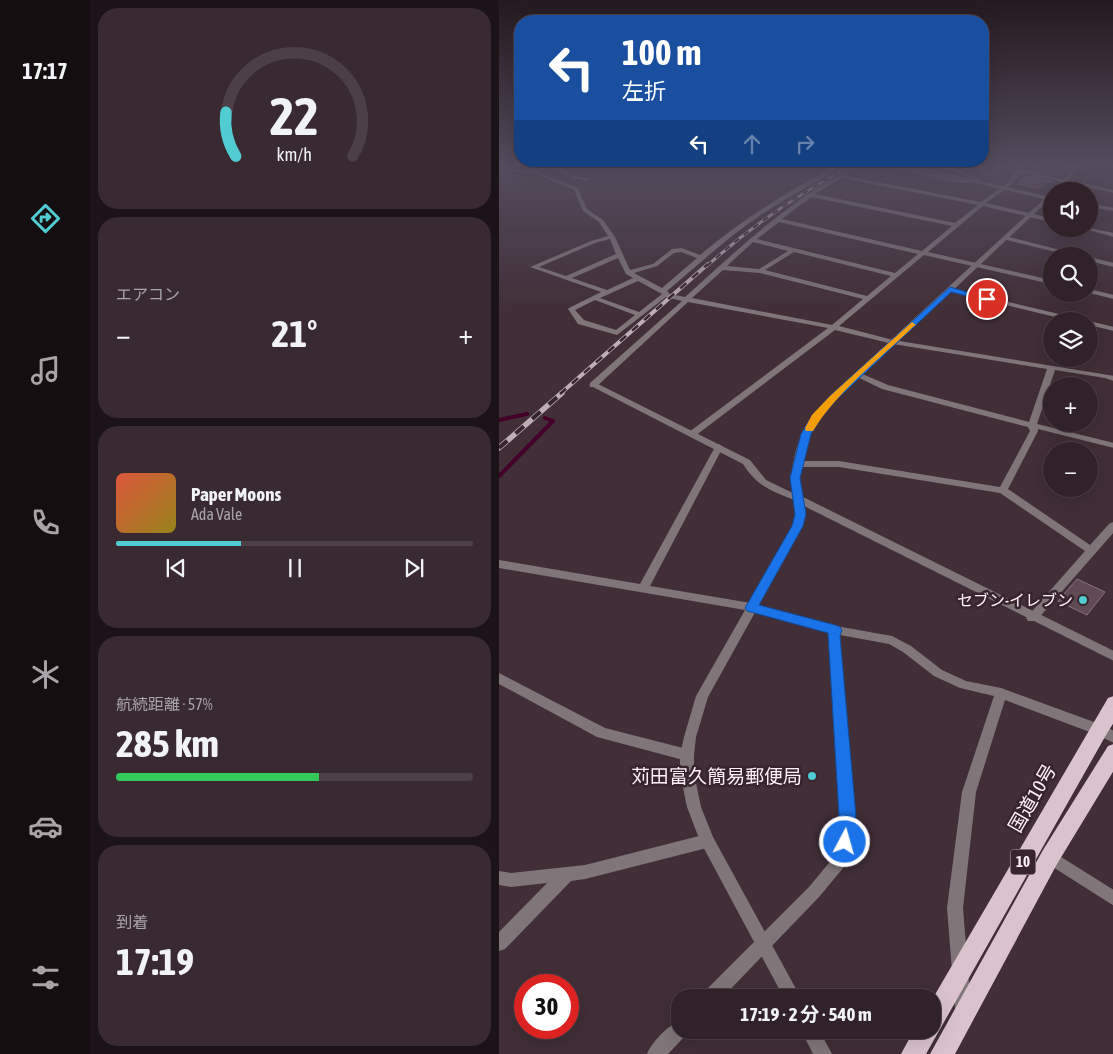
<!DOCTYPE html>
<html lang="ja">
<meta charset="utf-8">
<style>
body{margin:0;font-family:"Asap Condensed","Noto Sans JP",sans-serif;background:#392a31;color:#f1f3f6;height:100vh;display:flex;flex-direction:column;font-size:19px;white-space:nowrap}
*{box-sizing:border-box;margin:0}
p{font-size:16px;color:#a8a4a8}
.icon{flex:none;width:28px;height:28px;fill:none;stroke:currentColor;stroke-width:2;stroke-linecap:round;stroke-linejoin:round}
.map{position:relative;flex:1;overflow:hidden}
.drawer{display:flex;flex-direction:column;gap:8px;padding:8px;background:#1b1317;width:409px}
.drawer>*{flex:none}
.guide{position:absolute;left:15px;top:15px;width:475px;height:152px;border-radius:20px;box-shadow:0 5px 20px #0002,0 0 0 1px #4c3f46;background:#1a4fa0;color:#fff;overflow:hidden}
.buttons{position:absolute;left:544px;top:182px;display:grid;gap:10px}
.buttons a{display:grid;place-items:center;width:55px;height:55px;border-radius:50%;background:#312229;box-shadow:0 5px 20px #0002,0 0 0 1px #4c3f46;font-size:25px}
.speed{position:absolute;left:15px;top:974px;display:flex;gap:10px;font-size:25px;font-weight:700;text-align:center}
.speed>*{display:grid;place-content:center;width:65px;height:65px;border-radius:50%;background:#312229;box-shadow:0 5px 20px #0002,0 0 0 1px #4c3f46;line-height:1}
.speed .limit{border:8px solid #d22;background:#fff;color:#111}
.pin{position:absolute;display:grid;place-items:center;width:42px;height:42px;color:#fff;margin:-21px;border:2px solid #fff;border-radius:50%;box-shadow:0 1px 5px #0007}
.me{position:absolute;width:55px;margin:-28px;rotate:6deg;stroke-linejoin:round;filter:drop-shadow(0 0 4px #0008)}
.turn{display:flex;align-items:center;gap:18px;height:105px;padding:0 25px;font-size:22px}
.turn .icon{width:65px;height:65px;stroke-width:2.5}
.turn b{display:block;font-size:35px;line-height:42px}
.lanes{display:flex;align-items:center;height:48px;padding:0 25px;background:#0003;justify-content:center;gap:25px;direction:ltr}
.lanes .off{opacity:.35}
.big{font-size:38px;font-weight:700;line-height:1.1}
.drawer .widget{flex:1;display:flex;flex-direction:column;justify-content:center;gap:8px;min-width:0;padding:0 18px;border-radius:20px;background:#392a31}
.drawer .dial{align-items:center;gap:0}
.dial svg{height:130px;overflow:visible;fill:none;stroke:#4c3f46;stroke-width:7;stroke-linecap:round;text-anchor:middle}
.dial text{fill:#f1f3f6;stroke:none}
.song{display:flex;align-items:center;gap:15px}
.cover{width:60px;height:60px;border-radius:8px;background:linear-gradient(135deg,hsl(10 70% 55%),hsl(50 70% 35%))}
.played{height:5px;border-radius:2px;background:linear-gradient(90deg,#51ccd3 35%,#4c3f46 35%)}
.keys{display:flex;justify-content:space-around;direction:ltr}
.heat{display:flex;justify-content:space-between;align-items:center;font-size:28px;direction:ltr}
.charge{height:8px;border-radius:4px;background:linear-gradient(90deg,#34c759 57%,#4c3f46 0)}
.trip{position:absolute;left:172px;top:989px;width:270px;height:50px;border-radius:20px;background:#312229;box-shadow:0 5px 20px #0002,0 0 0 1px #4c3f46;font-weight:700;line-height:50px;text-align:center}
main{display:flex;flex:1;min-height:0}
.menu{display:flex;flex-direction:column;width:90px;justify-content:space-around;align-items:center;background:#140e10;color:#a8a4a8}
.menu .icon{width:35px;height:35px}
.menu .selected{color:#51ccd3}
.menu b{font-size:22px;color:#f1f3f6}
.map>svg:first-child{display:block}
</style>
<main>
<nav class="menu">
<b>17:17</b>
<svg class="icon selected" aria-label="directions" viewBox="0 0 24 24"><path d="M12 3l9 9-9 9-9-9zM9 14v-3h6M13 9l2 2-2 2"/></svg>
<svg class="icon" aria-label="music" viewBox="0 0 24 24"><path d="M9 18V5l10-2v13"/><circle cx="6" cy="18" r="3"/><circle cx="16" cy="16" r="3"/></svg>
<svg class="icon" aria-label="phone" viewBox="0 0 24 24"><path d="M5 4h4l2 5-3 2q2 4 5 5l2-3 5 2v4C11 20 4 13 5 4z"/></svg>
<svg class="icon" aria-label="climate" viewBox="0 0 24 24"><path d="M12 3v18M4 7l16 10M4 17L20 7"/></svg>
<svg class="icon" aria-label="car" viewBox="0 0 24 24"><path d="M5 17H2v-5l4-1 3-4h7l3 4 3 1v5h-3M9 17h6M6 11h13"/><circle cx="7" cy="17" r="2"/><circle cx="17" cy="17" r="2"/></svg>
<svg class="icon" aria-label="filters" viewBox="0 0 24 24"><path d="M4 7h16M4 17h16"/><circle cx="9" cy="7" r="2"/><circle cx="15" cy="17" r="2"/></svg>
</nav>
<section class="drawer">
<div class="widget dial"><svg viewBox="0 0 100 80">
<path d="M14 69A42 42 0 1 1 86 69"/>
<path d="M14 69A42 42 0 0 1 8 42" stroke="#51ccd3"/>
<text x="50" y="56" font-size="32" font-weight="700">22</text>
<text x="50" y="72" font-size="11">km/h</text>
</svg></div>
<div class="widget"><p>エアコン</p>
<div class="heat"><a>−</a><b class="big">21°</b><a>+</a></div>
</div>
<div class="widget">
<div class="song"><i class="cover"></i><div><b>Paper Moons</b><p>Ada Vale</p></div></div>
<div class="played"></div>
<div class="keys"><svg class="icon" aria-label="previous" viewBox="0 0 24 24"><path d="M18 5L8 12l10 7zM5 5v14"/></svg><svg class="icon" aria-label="pause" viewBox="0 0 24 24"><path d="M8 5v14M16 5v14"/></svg><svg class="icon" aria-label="next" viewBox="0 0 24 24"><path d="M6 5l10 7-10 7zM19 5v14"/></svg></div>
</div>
<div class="widget"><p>航続距離 · 57%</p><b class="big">285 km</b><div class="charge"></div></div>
<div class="widget"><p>到着</p><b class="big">17:19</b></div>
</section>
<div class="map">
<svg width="615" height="1054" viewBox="0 0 615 1054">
<rect width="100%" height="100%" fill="#412e37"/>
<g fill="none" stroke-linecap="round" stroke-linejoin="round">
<path stroke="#440029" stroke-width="4" d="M0 420 28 414
M0 476 54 421 46 418"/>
</g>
<path fill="#604b54" stroke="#89727c" d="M469 165H505L497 176 472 172 468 171Z
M540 165H570L560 176 534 170Z
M527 176 554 182H548L541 188 519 184Z
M578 579 606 592 588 615 559 601Z"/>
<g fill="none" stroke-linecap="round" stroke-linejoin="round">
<path fill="#80767a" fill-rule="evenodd" d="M53 165H58L57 167 77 176 92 179 89 181 74 178 52 168Z
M92 165H104L112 168 110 169Z
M337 165H344C314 185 281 201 252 222 222 243 196 268 168 291L171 294 186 297C226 261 265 224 309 194 325 183 341 175 358 165H364L347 176 482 202 508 183 521 165H526L523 170 615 190V193L521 173 512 185 487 203 552 218V222L484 206 429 252 552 280V284L425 255 340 326 394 340 615 376V381L606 378 556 370 538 424 615 443V448L539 429V431L509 489 591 545 611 523 615 522V532L537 621H529L527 618 586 551 501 493 340 467H298L293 464 298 461H340L501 487 531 431 529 427 383 389 354 375 358 373H361L389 385 530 422 548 369 394 344 336 330 196 436H190L189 434 190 432 329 328 189 302 97 387H91V383L183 301 167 297 118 335 79 324 69 309 70 308 102 292 31 267 92 241 109 236 100 222 84 211 75 190 35 173 0 171V169L36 171 79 188 88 209 104 220 116 237 131 270 154 264 173 249 183 248 201 255C242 220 290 191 337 165ZM343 178 479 205 456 223 316 194ZM312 197 453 226 423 251 283 219ZM280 222 419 254 396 273 258 239ZM111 239 117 254 67 276 40 267 96 243ZM254 242 289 251 260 269 228 266ZM182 252 198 258 163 288 135 273 158 266 175 253ZM295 252 392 276 368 296 266 270ZM119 258 127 274 134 278 108 290 73 278ZM224 270 261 273 364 299 333 325 193 298ZM139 281 163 294 140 312 101 298ZM96 300 136 315 117 330 85 320 76 310Z
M384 165H395L453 178 474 181 471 183 453 182Z
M429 165C447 165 469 171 484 181L479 182 465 175Z
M590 228 615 233V237L586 229Z
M506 236 581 255 582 256H573L504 239V237Z
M590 257 615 263V267L590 261Z
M451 288 581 319 585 321H573L449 291V289Z
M590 289 615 295V299L590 293Z
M588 321H590L615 327V331L590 325V321Z
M220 444 224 447 151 586 252 603 337 626 393 636 412 646 443 670 467 681 502 688 606 726 615 731V743L596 734 506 700 477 792 464 908 472 1008 470 1014 464 1016 458 1014 456 1008 448 908 463 792 495 696 461 688 435 676 404 652 390 644 341 635 356 816C354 833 352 851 345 867L320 897 223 998H203L205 992 310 887 334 858 339 841 342 816 329 636 330 633 252 611 0 568V560L141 584 216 447Z
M0 673 106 728 188 749 193 751 195 755 193 759 188 761 98 737 0 684Z
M208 834 213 836 215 841 213 846 208 848 86 879 72 881 6 949 0 951V932L48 883 12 887 0 885V871L12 873 86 865Z
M551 850 615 890V906L546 862 544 857 546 852Z
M181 1021V1030H189L187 1035 169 1054H148C153 1042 169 1025 181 1021Z"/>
<path fill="#80767a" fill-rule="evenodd" d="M400 165H411L547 196 552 193V200H550L337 400 320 419 311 435 303 464 301 478 304 497 615 651V661L305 506 307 514 304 526 209 697 197 737 195 755V773L202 807 214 837 302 998H285L201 841 188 807 181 773V755L185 737 197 696 294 526 297 514 295 500C272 491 258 486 244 464L90 385 94 383H97L251 460 267 480 294 493C290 468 298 438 312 417 318 410 325 403 331 396L545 199Z
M577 165H582L559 191H554Z
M590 203 615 208V211L590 207Z
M302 1030H320L333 1054H314Z"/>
<path fill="#dac3cd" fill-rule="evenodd" d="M615 696V722L607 735 427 1054H402L415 1030H434V998L609 698Z
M615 744V770L558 864 456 1054H431L544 850 609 746Z"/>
<g stroke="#beafb6" stroke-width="3">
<path id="rail-far2" d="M208 266C252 226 301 193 354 165"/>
</g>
<g stroke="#beafb6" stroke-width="4">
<path id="rail-far1" d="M61 394 209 264"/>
</g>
<g stroke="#beafb6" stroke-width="5.5">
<path id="rail" d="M0 448 63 393"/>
</g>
<use href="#rail-far2" stroke="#37242d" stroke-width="2" stroke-dasharray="6" stroke-linecap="butt"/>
<use href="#rail-far1" stroke="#37242d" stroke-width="2.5" stroke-dasharray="8" stroke-linecap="butt"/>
<use href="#rail" stroke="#37242d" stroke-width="4" stroke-dasharray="11" stroke-linecap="butt"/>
</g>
<linearGradient id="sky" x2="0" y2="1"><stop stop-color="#24191e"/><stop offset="0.53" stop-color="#544c5e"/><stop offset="1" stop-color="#544c5e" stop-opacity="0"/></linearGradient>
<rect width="615" height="313" fill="url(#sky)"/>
<path fill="#1a73e8" stroke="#114b97" d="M451 287 492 299 488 301 452 292 337 400 321 419 312 434 301 478 307 514 304 526 260 605 336 625 341 627 343 630 341 636 357 816 354 842 352 847 346 849 340 847 338 842 340 816 329 633 248 611 246 608 293 526 296 514 291 478 302 434 312 418 331 396Z"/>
<path fill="#f59e0b" d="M413 322 417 325 415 326C381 359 339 390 314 431H307L306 428 313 415 331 396Z"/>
<g fill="#51ccd3" stroke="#37242d" stroke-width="2">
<circle cx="584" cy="600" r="5"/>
<circle cx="313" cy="776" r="5"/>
</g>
<g text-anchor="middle" stroke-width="5" stroke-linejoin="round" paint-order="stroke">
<rect fill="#37242d" stroke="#c2b3ba" stroke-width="1" x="511.5" y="849.5" width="25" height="25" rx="4"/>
<g font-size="15" font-weight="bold" fill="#fdf0f6">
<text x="524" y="867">10</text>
</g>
<g font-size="16" fill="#fdf0f6" stroke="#37242d" text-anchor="end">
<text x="574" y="606">セブン-イレブン</text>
</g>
<g font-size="19" fill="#fdf0f6" stroke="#37242d" text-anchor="end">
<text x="303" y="783">苅田富久簡易郵便局</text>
</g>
<g font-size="19" fill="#fdf0f6" stroke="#37242d">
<text transform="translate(533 798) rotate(-60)" y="7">国道10号</text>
</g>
</g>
</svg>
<div class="buttons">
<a><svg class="icon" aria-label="sound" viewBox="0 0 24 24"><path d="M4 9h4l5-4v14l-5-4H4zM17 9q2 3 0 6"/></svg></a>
<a><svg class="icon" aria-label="search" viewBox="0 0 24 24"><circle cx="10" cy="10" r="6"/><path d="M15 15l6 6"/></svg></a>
<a><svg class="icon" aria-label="layers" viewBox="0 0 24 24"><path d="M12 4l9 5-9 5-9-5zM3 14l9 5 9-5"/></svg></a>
<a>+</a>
<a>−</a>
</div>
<div class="speed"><div class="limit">30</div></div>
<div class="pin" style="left:488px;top:299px;background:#d93025"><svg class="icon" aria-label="arrive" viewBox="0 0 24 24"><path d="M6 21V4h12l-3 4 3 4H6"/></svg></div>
<svg class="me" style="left:346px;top:842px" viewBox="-20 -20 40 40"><circle r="17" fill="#1a73e8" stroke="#fff" stroke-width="3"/><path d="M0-11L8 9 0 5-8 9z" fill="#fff"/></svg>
<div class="trip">17:19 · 2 分 · 540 m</div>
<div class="guide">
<div class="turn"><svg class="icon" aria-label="left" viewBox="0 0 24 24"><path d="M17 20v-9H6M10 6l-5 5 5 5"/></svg><div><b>100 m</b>左折</div></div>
<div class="lanes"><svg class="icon" aria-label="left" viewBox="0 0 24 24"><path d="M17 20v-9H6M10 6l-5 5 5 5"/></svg><svg class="icon off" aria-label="ahead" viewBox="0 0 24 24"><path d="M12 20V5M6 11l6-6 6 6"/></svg><svg class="icon off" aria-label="right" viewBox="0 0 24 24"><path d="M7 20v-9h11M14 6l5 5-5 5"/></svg></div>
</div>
</div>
</main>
